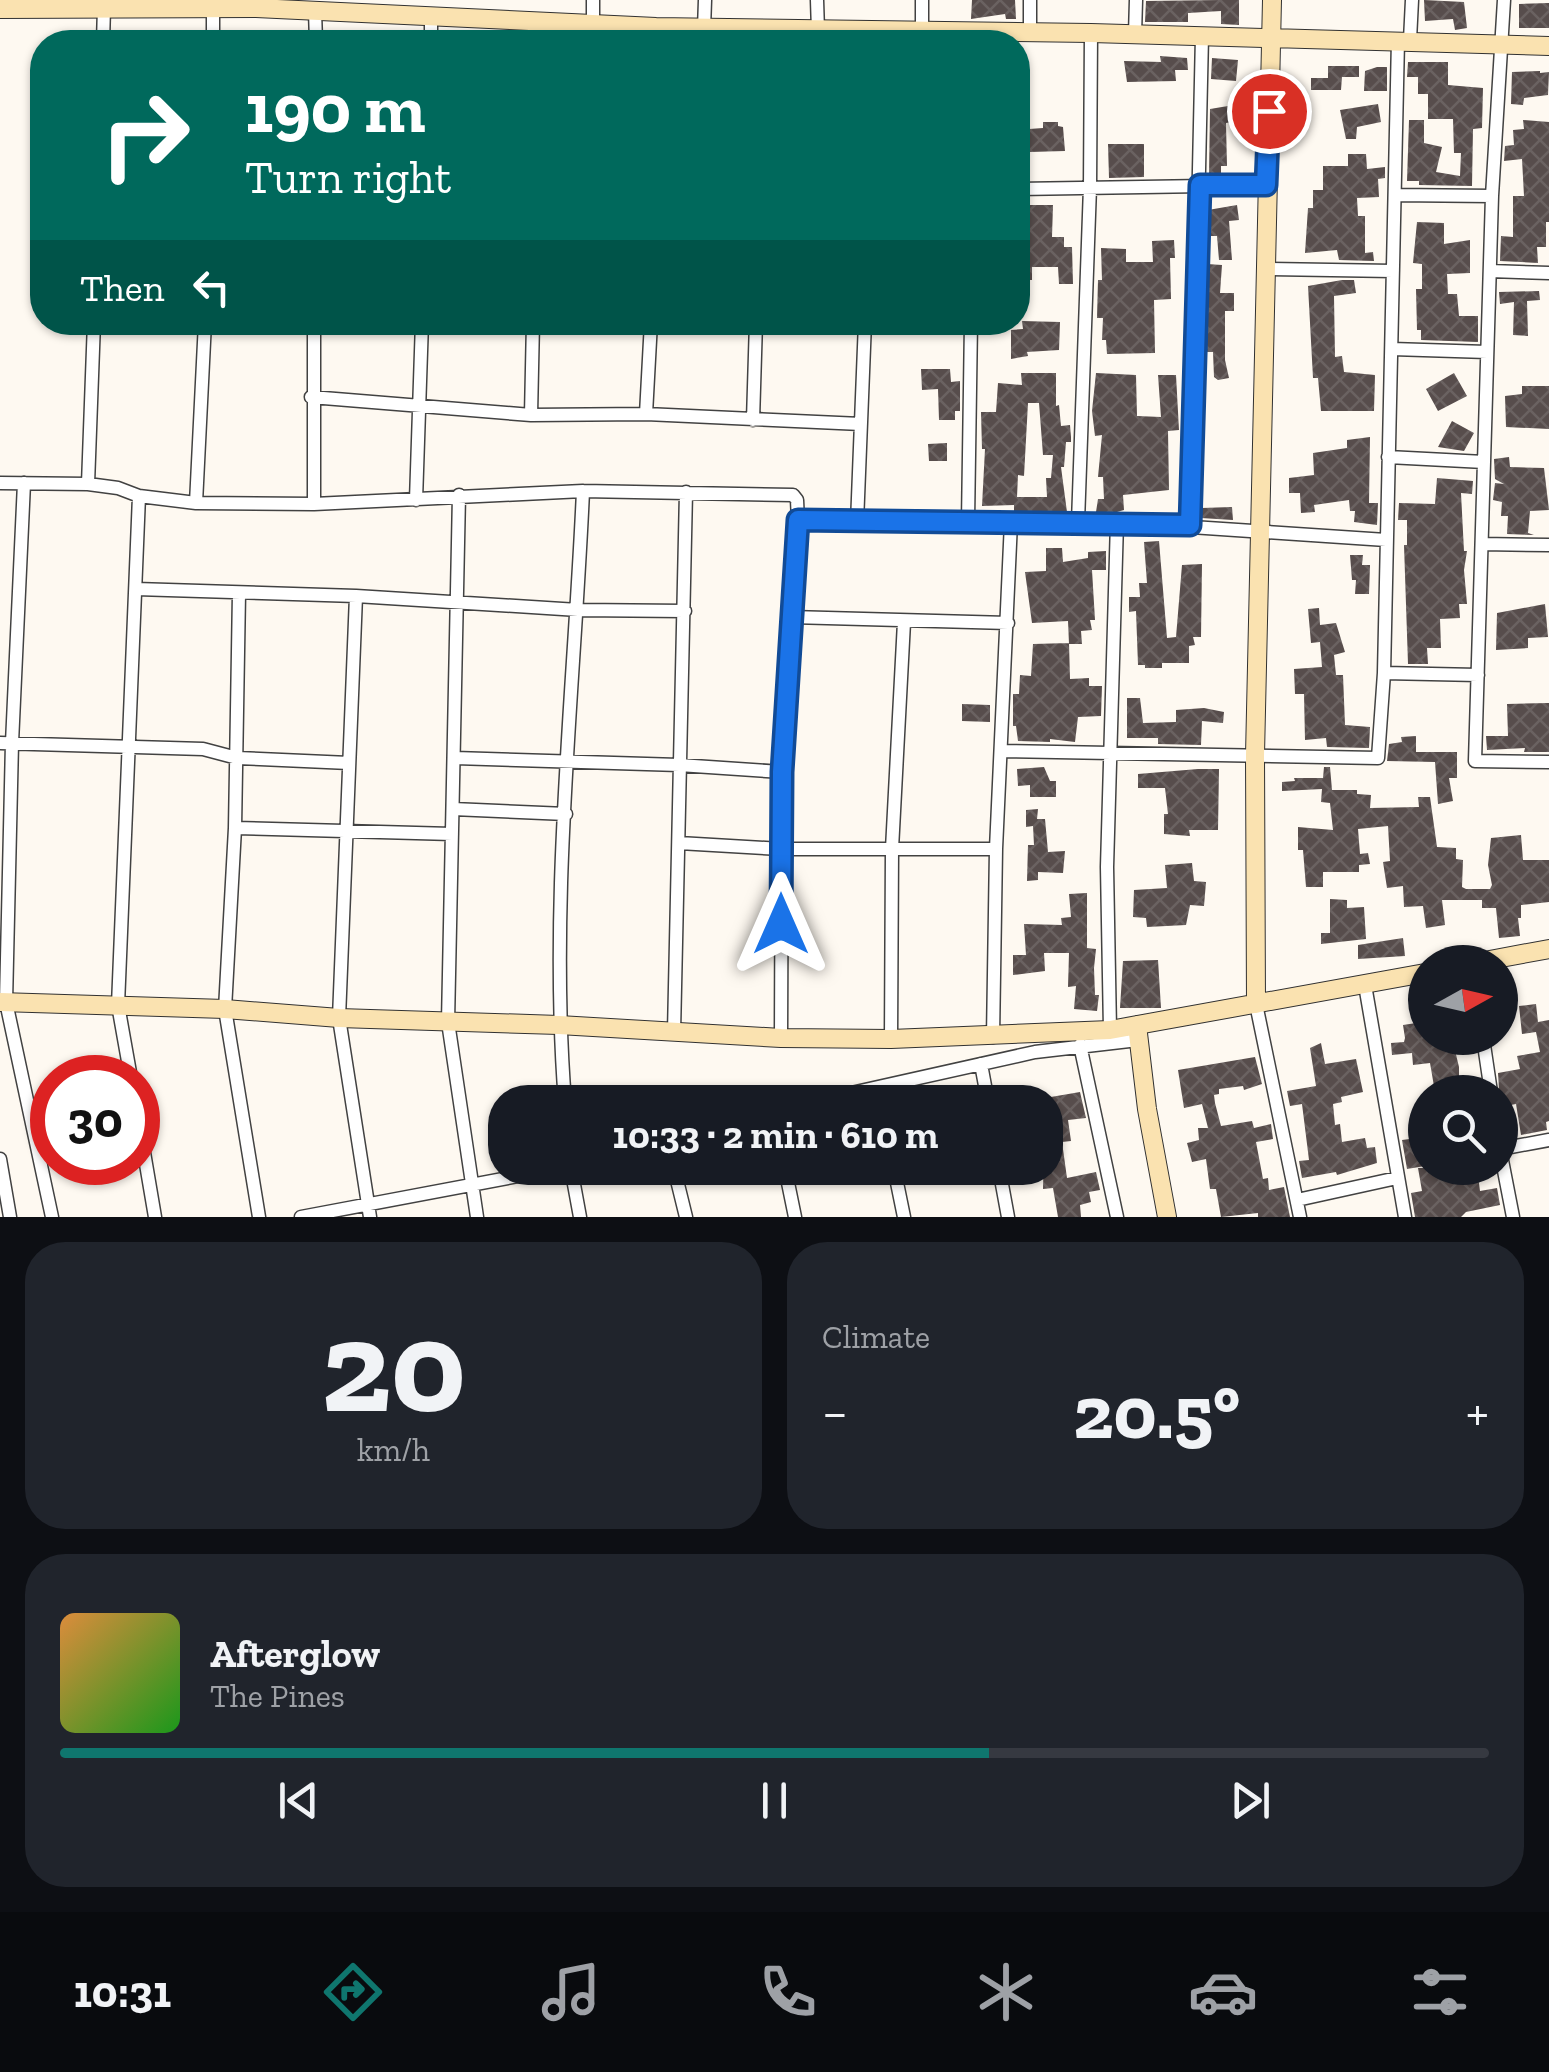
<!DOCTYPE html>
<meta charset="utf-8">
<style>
body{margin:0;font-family:"Zilla Slab",serif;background:#20242c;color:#f1f3f6;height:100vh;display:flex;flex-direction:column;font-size:38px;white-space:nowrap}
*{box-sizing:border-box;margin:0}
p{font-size:32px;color:#9ea1a6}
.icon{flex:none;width:55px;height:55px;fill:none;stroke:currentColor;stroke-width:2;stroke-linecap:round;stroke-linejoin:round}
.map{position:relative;height:1217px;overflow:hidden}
.side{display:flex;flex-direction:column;gap:25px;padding:25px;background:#0d0f14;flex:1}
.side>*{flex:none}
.hud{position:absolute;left:30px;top:30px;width:1000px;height:305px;border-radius:40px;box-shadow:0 2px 8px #0004;background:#00695c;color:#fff;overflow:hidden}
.needle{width:65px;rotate:82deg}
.fabs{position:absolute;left:1408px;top:945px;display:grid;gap:20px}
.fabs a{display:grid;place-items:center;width:110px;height:110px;border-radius:50%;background:#171b24;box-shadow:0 2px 8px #0004;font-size:50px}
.speed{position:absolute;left:30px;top:1055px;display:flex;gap:20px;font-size:50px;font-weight:700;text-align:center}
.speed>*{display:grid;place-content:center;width:130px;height:130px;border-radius:50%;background:#171b24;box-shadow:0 2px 8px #0004;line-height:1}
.speed .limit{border:15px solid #d22;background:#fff;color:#111}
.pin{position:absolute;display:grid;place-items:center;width:85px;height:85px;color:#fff;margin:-42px;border:5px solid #fff;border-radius:50%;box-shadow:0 2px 10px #0007}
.me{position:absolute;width:110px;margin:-55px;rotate:0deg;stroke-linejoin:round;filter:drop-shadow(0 0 8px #0008)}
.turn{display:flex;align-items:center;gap:35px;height:210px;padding:0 50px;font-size:45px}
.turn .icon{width:130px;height:130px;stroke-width:2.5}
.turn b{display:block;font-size:70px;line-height:85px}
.then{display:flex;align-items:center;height:95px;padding:0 50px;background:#0003;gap:20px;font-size:38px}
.big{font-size:75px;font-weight:700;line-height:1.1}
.side .widget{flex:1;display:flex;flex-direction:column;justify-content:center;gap:15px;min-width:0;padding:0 35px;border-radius:40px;background:#20242c}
.side .dial{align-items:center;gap:0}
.dial b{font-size:130px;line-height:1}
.song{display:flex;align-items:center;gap:30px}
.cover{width:120px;height:120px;border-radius:15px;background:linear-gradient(135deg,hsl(30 70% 55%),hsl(120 70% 35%))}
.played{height:10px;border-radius:5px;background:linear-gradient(90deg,#0f766e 65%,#363941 65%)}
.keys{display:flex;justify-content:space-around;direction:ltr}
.heat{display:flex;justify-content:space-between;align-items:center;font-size:55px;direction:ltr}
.side .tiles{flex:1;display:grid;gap:25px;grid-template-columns:1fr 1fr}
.widget:last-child{grid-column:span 2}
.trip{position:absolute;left:488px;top:1085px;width:575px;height:100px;border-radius:40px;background:#171b24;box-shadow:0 2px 8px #0004;font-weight:700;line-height:100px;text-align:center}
.tabs{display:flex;height:160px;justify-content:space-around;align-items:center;background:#090b0e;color:#9ea1a6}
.tabs .icon{width:70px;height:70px}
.tabs .active{color:#0f766e}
.tabs b{font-size:45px;color:#f1f3f6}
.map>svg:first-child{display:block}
</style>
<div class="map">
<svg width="1549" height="1217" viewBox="0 0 1549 1217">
<defs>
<pattern id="building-cross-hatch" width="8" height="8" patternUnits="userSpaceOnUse" patternTransform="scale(2.5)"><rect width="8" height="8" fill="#574d4c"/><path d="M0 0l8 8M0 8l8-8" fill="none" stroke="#6a6261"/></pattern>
</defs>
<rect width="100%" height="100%" fill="#fef9f1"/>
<path fill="url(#building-cross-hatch)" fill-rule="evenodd" d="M972 0H1015L1016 19H1006L1005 14 971 19Z
M1221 0H1239V25L1221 24V11L1188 13V22H1145L1146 1Z
M1424 0 1464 2 1467 28 1455 30 1453 19 1425 21Z
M1549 3V28H1519V4Z
M1160 56 1187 58 1188 70H1175L1176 81 1127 82 1124 61 1161 62Z
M1212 58 1238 60 1236 81 1211 79Z
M1408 62H1448V85L1483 88 1482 128 1473 129 1472 186 1419 185V181H1407L1409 120H1424V143L1442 147 1436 172 1460 176 1461 153H1454L1453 119H1428V94H1418V77H1407Z
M1328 66H1359V77H1342L1341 90H1311V78H1328Z
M1377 67H1387V91H1364L1365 71Z
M1540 71V73L1549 72 1548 95 1524 98 1523 105 1511 104 1512 72Z
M1378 104 1381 122 1357 127 1356 139H1346L1340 110Z
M1234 105 1237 121 1226 123 1227 166H1221V176H1209L1210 109Z
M1523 120 1549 122V222H1546V247H1537L1538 263 1500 261 1501 236 1513 237V196H1524L1522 159 1504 161 1505 146 1514 145 1513 130 1524 129Z
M1043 122H1058V126L1063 127 1065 151 1030 152 1029 129 1043 128Z
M1108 144H1144V177L1109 178Z
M1348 154H1366L1367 169 1385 167V178L1378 179 1379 197 1357 198 1358 216H1365V253L1373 252 1374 261 1339 260 1337 250 1305 253 1308 208H1313V190H1323V166H1348Z
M1018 205H1053L1052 237H1064V247H1072L1073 284H1059L1058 267H1032V280H1018Z
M1237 205 1239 220 1229 221 1232 260H1219L1217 236H1209L1208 210Z
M1417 222 1444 223V244L1470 240V273L1447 274 1448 294H1457L1459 316H1478V342L1421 340V330H1417L1416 289H1422V264L1413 263Z
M1174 240 1175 258H1170L1171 299 1154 300 1155 353 1107 354 1106 340H1102L1103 318H1097L1098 280H1102L1101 248 1126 249V262H1153L1152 241Z
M1207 264 1222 265 1220 293H1234V311H1225V360L1229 378 1218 380 1214 377 1213 352H1205Z
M1342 280H1354L1356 293 1334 296 1335 357 1342 356 1344 372 1375 375 1374 411H1321L1318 378H1313L1308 286Z
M1539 291 1540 300 1527 301 1528 336 1513 335 1514 302 1500 304 1499 292Z
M1022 321 1060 322 1059 350 1027 352 1028 356 1011 359V330L1023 329Z
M921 369H950L951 382 960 381V411H955V420H939L938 389 922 390Z
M1021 373H1056V406L1059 405 1061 426 1070 425 1071 437V442H1066L1064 467H1061L1067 512H1014V505L982 506 985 449H982L981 412H996L998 383 1022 385ZM1028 403H1039L1043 455H1053L1051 478H1046L1047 497H1017L1018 475 1024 476Z
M1096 373 1136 375 1137 416 1161 417 1158 375H1176L1179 430 1168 431 1169 490 1123 495 1124 510 1117 512H1096L1098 499H1104L1103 477H1098L1102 435 1095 436 1092 411Z
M1454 373 1467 396 1438 411 1426 389Z
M1522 386H1549V429L1506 427 1505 396 1522 394Z
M1452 421 1474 433 1464 451 1438 447Z
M1370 437 1369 503H1378L1377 525 1354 522 1355 511H1350L1349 500 1314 505 1315 512 1301 513 1300 493H1289V478L1314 475 1313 453 1347 448V440Z
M947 443V461H929L928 444Z
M1509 457 1510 467 1544 468 1549 510 1530 511 1528 533 1534 535 1507 534 1508 516H1501L1502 502 1493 500 1495 483 1504 484 1495 479 1494 459Z
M1437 478 1473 481 1472 494 1461 493 1464 551H1467L1464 570 1467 604H1459L1460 618 1440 619 1441 648H1427L1428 664H1408L1404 545H1407V520H1398L1399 503 1435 504Z
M1232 507 1233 520 1201 518V508Z
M1159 541 1167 638 1176 637 1182 565 1202 564 1201 637H1193L1195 645 1189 646V663H1162V668H1145V665H1138L1136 611 1129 612V597H1140L1139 583H1147L1144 542Z
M1046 548H1062L1063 562 1088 558V552L1106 551V570H1092L1095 620H1090L1092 630 1081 631 1082 644H1069L1068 621 1032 623 1025 572 1046 571Z
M1350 555H1363L1362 565H1370L1369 594H1355L1356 580H1352Z
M1545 604 1548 637 1528 638V648L1496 650 1497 613Z
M1319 608 1320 625 1336 623 1345 652 1334 655 1336 675H1343L1345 725 1370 727 1369 748 1327 747 1326 738 1305 740 1304 694H1295L1294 669 1322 667 1320 642 1311 643 1308 609Z
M1069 643 1070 679 1089 678V686H1102L1101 716 1078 717 1075 742 1050 739V742L1018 741 1016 726H1013V694H1019L1020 675 1031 676 1033 644Z
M1127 698H1140L1143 723 1176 722V710L1204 708 1224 712 1223 723 1202 721 1201 745 1158 744V738H1127Z
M1549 703V752H1524L1525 748 1487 750 1486 736H1508L1507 704Z
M962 704 990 705V722L962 721Z
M1416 736V752H1457V778H1449L1453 801 1438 804 1435 762 1387 761 1389 744 1402 742 1401 737Z
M1044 767 1050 781H1056V797H1030V785L1018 786 1017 769Z
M1324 767H1330L1332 790H1357V794L1371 795 1370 808 1419 807 1418 797H1430L1437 847 1456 848V859L1463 860 1462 887 1466 889H1490L1492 885 1488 865 1491 838 1521 835 1523 860H1549V902L1521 905V918H1518L1520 936 1499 938 1496 908H1482V900H1442L1445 925 1426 928 1423 906 1404 907 1403 886 1387 888 1383 862 1390 861 1388 826 1358 829 1360 854 1368 853 1370 864 1359 865V872H1323V887H1306L1303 850H1298V827L1333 830 1330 803 1321 802 1322 789 1282 791V782L1295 781 1294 778H1323Z
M1198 769H1219L1218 830H1189L1190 836 1164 834V814H1168L1165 788H1138V774Z
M1038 809 1037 819H1045L1048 852 1065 851 1063 873 1038 872V880L1027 881 1028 845H1034L1033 826 1026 827V810Z
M1192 863 1194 881 1206 882 1204 906 1190 905 1186 925 1147 927 1146 918 1133 917 1134 890 1167 888 1165 865Z
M1087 893V948L1096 949 1094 968 1095 995H1099L1097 1011 1074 1009 1076 986 1068 987 1069 953H1044L1045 971 1013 975V955H1026L1024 924 1062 925 1061 918 1071 917 1069 894Z
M1330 899 1347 900V908L1364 907 1366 939 1321 944V933H1330Z
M1403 938 1405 956 1358 959V945Z
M1158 960 1161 1008H1120L1123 961Z
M1536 1004 1538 1022 1549 1020V1121L1546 1122 1547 1130 1521 1135 1516 1104 1500 1107 1498 1073 1520 1069 1517 1056 1540 1052 1536 1032 1522 1034 1519 1006Z
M1423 1022 1425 1038H1444L1446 1048 1454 1046 1459 1067V1088L1453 1089 1454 1092H1435L1430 1063 1413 1065 1412 1053 1392 1055 1391 1043 1404 1042 1405 1038 1403 1025Z
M1321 1043 1325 1064 1356 1059 1363 1092 1341 1097 1342 1102 1333 1104 1335 1125 1340 1124 1342 1142 1365 1138 1367 1148 1375 1147 1377 1163 1337 1175 1336 1172 1302 1178 1299 1161 1309 1160 1302 1104 1290 1106 1287 1091 1316 1086 1310 1048Z
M1255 1057 1262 1084 1244 1090 1243 1086 1219 1089V1094L1214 1095 1215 1103 1221 1126 1252 1121 1254 1128 1271 1124 1273 1139 1256 1142 1263 1179 1268 1178 1269 1190 1284 1187 1290 1217H1258V1213L1221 1217 1216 1189H1210L1206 1159 1192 1162 1187 1143 1199 1140 1198 1128H1208L1202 1104 1184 1108 1178 1070Z
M1080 1092 1086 1118 1068 1120 1071 1141 1062 1142 1067 1178 1096 1172 1100 1190 1089 1192 1091 1202 1080 1205 1081 1217H1058L1053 1188 1043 1189 1045 1098Z
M1425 1137V1166L1407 1169 1402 1140Z
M1418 1168H1477L1480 1191 1497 1188 1500 1205 1466 1212 1461 1217H1415L1411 1193 1422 1191Z"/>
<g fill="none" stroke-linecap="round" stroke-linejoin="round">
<g stroke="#424242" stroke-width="15">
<path id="street" d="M817 0 818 31
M1030 0V34
M1504 0 1492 196 1475 761 1549 762
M315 11 316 42
M593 25V0
M704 29 705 0
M922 33V0
M1135 34 1136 0
M1410 40 1412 0
M103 42 104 7
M213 42V8
M431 42V19
M542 42V23
M1018 189 1267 185
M1395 195 1492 196
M1266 269 1393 271
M1490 271 1549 273
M314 322V504
M1392 349 1487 352
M311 397 531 415 646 414 861 424
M646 414 651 322
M531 415 533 322
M753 420 756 322
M1388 457 1484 462
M0 483 88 484 118 488 139 496 196 503 314 504 583 491 793 495 797 500 798 521 782 772 781 1038
M24 483 12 743 6 1002 52 1217
M88 484 94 322
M459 495 448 1022 477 1217
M416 500 422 322
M196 503 205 322
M798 521 1117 522 1386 540
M968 522 971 322
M1078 522 1090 187 1091 33
M857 523 865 322
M1191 525 1202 36
M1482 544 1549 545
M136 589 356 596 578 610 685 611
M239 593 235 828 225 1009 259 1217
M356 596 339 1018 370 1217
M791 617 1008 623
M1384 673 1478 675
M0 743 203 749 237 758 349 763
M1002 751 1378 758 1384 673 1398 40
M455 758 679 765 782 772
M453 809 566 814
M235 828 452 834
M679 843 781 849H996
M1365 985 1405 1217
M1256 1004 1300 1217
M1110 1030 1107 867 1117 522
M674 1032 686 492
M993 1037 996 849 1011 522
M1483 1038 1491 1092
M891 1039 892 849 904 622
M1080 1045 1117 1217
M981 1064 988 1102
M131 1078 118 1005 139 496
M565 1102C549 902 574 693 583 491
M811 1102 1035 1052 1138 1040
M138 1117 155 1217
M1500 1149 1549 1140
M1500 1150 1513 1217
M0 1159 10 1217
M571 1168 580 1217
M674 1168 686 1217
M785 1168 795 1217
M894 1168 904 1217
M999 1168 1008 1217
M1297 1200 1397 1178
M301 1217 561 1168"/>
</g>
<g stroke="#313131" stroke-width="20">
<path id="secondary" d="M0 9 256 8 656 27 1091 33 1549 46
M1479 962 1549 949
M0 1002 225 1009 339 1018 559 1025 781 1038 891 1039 1110 1030 1425 973
M1256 1004 1255 755 1272 0
M1137 1025 1147 1109 1167 1217"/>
</g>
<use href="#street" stroke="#fff" stroke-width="12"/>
<use href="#secondary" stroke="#fae2b0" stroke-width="18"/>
</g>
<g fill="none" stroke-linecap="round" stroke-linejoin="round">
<g stroke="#114b97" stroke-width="25">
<path id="route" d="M781 924 782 772 798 520 1190 525 1200 185H1266L1269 111"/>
</g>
<use href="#route" stroke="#1a73e8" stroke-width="18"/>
</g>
</svg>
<div class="fabs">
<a><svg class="needle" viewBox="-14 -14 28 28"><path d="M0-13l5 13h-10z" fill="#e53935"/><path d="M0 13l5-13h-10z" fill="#9ea1a6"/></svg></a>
<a><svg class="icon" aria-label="search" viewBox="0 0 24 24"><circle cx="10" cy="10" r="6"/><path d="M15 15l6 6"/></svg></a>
</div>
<div class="speed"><div class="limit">30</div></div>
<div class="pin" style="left:1269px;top:111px;background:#d93025"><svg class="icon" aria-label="arrive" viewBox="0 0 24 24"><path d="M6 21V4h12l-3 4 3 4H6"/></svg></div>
<svg class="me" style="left:781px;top:924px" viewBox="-20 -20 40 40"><path d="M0-17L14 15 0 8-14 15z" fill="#1a73e8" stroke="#fff" stroke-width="4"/></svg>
<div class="trip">10:33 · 2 min · 610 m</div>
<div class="hud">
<div class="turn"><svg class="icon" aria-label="right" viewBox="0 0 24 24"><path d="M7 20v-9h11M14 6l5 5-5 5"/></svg><div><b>190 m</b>Turn right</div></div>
<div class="then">Then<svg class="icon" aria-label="left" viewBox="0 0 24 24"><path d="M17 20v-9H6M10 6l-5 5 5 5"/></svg></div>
</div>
</div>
<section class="side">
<div class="tiles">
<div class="widget dial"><b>20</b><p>km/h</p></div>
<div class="widget"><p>Climate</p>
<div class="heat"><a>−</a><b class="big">20.5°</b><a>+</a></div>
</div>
<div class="widget">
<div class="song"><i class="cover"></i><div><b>Afterglow</b><p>The Pines</p></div></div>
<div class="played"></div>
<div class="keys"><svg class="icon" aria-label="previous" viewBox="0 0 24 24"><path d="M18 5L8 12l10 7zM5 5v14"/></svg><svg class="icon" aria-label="pause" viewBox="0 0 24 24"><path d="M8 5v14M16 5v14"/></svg><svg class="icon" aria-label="next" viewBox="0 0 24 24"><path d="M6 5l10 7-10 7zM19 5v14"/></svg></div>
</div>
</div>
</section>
<nav class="tabs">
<b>10:31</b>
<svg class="icon active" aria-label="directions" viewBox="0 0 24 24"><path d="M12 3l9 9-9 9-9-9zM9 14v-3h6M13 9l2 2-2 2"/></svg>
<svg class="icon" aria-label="music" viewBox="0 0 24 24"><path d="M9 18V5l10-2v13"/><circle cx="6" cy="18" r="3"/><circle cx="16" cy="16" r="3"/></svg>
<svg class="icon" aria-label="phone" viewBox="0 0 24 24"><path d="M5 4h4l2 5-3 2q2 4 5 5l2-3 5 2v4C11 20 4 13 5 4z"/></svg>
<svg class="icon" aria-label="climate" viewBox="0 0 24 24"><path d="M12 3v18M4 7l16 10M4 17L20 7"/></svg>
<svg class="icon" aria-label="car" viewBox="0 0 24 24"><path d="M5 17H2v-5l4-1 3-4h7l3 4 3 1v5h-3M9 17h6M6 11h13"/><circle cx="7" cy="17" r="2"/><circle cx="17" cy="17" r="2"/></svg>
<svg class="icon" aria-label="filters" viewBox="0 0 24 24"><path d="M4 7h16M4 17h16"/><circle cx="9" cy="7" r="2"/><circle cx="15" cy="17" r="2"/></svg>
</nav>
